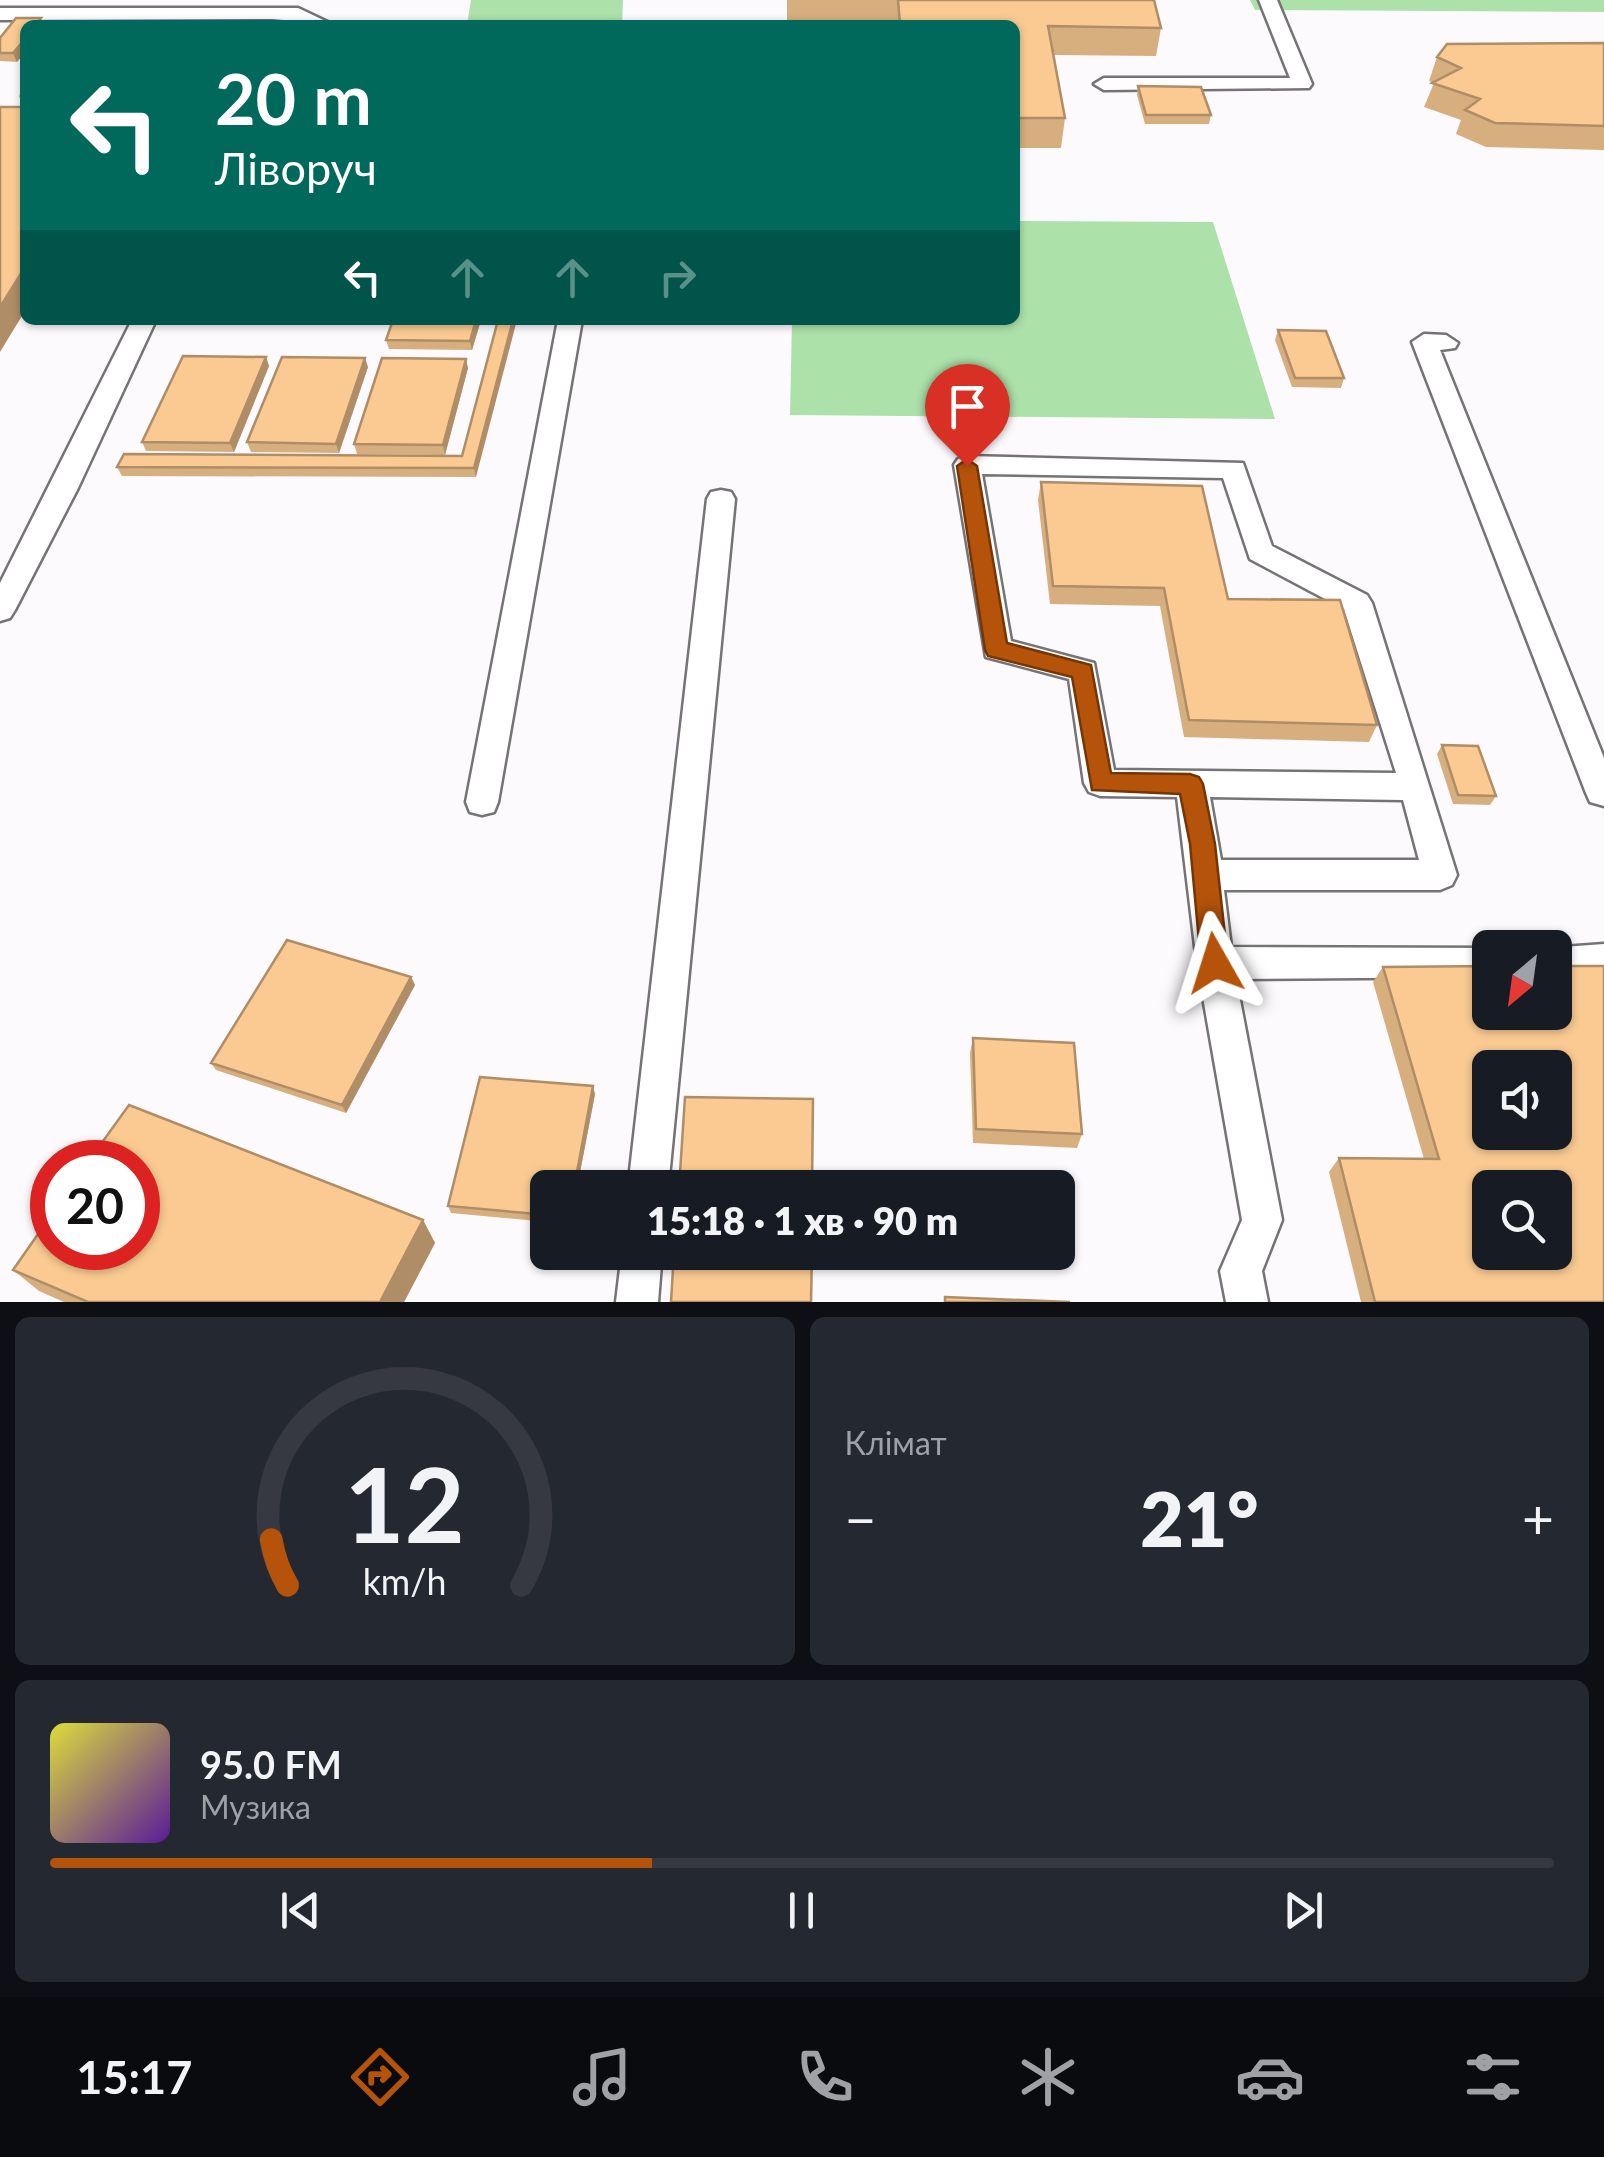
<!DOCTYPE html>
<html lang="uk">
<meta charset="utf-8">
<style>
body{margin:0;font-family:Lato,sans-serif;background:#242831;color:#f1f3f6;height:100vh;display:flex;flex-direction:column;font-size:38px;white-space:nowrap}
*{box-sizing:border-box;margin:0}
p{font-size:32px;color:#9ea1a6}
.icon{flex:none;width:55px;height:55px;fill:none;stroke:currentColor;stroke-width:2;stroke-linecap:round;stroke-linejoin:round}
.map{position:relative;height:1302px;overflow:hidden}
.drawer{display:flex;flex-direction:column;gap:15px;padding:15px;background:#0d0f14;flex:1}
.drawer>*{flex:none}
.top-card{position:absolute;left:20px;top:20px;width:1000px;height:305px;border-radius:15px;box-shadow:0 2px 8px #0004;background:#00695c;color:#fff;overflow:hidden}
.needle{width:65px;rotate:209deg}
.buttons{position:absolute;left:1472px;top:930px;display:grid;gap:20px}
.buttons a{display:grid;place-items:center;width:100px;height:100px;border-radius:15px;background:#171b24;box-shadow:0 2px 8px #0004;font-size:50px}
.speed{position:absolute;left:30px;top:1140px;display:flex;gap:20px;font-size:50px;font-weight:700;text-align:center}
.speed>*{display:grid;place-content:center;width:130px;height:130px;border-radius:50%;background:#171b24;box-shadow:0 2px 8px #0004;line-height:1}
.speed .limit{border:15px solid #d22;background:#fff;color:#111}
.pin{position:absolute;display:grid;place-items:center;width:85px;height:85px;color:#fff;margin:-102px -42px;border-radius:50% 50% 50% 0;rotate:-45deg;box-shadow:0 0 10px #0007}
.pin .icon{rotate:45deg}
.me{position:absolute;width:110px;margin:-55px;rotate:354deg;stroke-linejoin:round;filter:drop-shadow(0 0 8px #0008)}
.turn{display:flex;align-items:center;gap:35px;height:210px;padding:0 30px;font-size:45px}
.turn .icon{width:130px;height:130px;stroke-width:2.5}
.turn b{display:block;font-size:70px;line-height:85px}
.lanes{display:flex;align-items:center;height:95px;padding:0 30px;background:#0003;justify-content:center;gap:50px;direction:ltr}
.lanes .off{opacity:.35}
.big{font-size:75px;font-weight:800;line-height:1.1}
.drawer .widget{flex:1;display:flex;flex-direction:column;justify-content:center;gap:15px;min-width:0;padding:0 35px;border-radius:15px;background:#242831}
.drawer .dial{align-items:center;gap:0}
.dial svg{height:260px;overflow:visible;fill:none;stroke:#363941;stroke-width:7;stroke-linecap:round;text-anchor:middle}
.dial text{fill:#f1f3f6;stroke:none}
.song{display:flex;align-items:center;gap:30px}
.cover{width:120px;height:120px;border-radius:15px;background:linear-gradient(135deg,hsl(60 70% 55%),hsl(270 70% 35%))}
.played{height:10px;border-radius:5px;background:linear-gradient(90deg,#b45309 40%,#363941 40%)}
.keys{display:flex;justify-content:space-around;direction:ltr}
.heat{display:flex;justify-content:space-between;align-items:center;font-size:55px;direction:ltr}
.drawer .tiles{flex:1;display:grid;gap:15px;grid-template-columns:1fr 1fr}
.widget:last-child{grid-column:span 2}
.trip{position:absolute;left:530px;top:1170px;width:545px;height:100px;border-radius:15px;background:#171b24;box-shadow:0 2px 8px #0004;font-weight:800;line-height:100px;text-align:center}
.dock{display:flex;height:160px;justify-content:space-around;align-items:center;background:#090b0e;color:#9ea1a6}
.dock .icon{width:70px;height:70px}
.dock .active{color:#b45309}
.dock b{font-size:45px;color:#f1f3f6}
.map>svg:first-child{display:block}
</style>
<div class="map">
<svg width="1604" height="1302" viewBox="0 0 1604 1302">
<rect width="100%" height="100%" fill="#fdfafd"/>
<path fill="#ace1a9" d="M471 0H623L622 25H467Z
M1250 0H1604V12L1255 10Z
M1015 221 1213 222 1275 419 790 415 792 320H1015Z"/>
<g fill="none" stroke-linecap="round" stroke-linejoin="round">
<g stroke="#757376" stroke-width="5">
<path id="service" d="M1259 0H1277L1312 84 1309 88 1104 90 1094 84 1104 78H1290Z
M0 8H298L334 25 273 19 0 20Z
M132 320H156L78 488 15 610 10 618 0 621V583Z
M558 320H582L498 802 494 812 482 815 470 812 466 802Z
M1424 334 1446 335 1458 343 1455 348 1440 350 1604 758V806L1590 802 1586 793 1412 342Z
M967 456 1243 463 1272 546 1367 595 1372 603 1457 875 1452 885 1440 890H1224L1231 947 1496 948H1490V977L1236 979 1282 1220 1262 1271 1268 1302H1226L1220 1271 1242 1220 1197 963 1177 797 1100 796 1089 792 1084 783 1069 679 986 657 954 465 958 459ZM982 474 1223 478 1250 559 1344 609 1396 773 1114 770 1094 663 1011 641ZM1210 797 1403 800 1419 860H1221Z
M721 490 731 492 735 499 668 1188H628L707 499 711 492Z
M1604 944V976L1555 977V948H1549Z
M622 1252H662L658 1302H616Z"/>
</g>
<use href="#service" fill="#fff" fill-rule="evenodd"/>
</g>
<path fill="#d7ae7e" d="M787 0H1154L1161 28 1156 56 1054 55 1065 118 1061 148H1015V25H897V23L787 22Z
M16 18H41L44 25H25V52L17 62 0 61V38Z
M1604 43V150L1486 147 1456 134 1461 120 1424 107 1434 83 1429 81 1437 57Z
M1138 86 1211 115 1209 124H1145L1137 95Z
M25 87V105H23L19 96Z
M393 320H481L472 350 389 349 386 340Z
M498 320 476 477 122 476 117 467 462 456Z
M1278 330 1344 378 1341 388 1292 387 1275 340Z
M266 357 269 366 234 452 146 451 142 442Z
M368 367 339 453 251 452 247 442Z
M468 368 445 455 357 454 354 444Z
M1041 482 1228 599 1377 725 1369 742 1184 737 1160 606 1050 604 1038 500Z
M1442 745 1496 796 1490 805 1453 804 1437 754Z
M1383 967 1604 1302H1361L1329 1172 1339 1158 1424 1159 1373 982Z
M411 977 415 985 346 1113 216 1070 211 1063Z
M973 1038 1082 1134 1077 1148 973 1143 970 1053Z
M595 1094 577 1188H548V1222L451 1213 448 1206Z
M423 1220 435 1243 404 1302H64L39 1291 13 1270Z"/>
<path fill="#af8d66" d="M25 39V52L17 62 13 53Z
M25 267V311L0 352V307Z
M476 320H481L472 350 470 341Z
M513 320H517L476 477 474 468Z
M266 357 269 366 234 452 230 443Z
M365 358 368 367 339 453 336 444Z
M466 359 468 368 445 455 443 445Z
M411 977 415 985 346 1113 342 1105Z
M593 1086 595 1094 577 1188H574Z
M423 1220 435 1243 404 1302H380Z"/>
<path fill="#faca92" stroke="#af8d66" stroke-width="2.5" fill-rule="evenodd" d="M898 0H1154L1161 28 1048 26 1065 118H1015V25H900Z
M16 18H41L36 25H25V39L13 53H0V38Z
M1604 43V126L1495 123 1465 110 1480 99 1432 83 1461 68 1437 57 1447 44Z
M1138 86 1201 87 1211 115H1146Z
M0 107H25V267L0 307Z
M393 320H476L470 341 386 340Z
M498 320H513L474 468 117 467 124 454 462 456Z
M1278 330 1326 331 1344 378H1295Z
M183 356 266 357 230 443 142 442Z
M282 357 365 358 336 444 247 442Z
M382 358 466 359 443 445 354 444Z
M1041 482 1202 486 1228 599 1340 600 1377 725 1189 720 1164 588 1053 586Z
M1442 745 1478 746 1496 796 1458 795Z
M287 940 411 977 342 1105 211 1063Z
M1490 966V1012H1555V966H1604V1302H1375L1339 1158 1439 1159 1383 967ZM1490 1068H1555V1132H1490ZM1490 1188H1555V1252H1490Z
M973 1038 1074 1043 1082 1134 976 1129Z
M480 1077 593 1086 574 1188H548V1215L448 1206Z
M685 1097 813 1099 812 1188H679Z
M129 1105 423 1220 380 1302H88L13 1270 52 1214V1248H138V1162H88Z
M674 1252H812L811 1302H671Z
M945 1297 1070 1302H945Z"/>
<path fill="#b45309" stroke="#753606" stroke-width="2.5" d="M967 459 977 466 1007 643 1091 665 1111 773 1190 774 1199 777 1203 784 1215 844 1228 963 1224 972 1215 975 1205 972 1201 963 1190 844 1180 794 1092 790 1072 677 988 656 985 650 957 466Z"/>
</svg>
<div class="buttons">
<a><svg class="needle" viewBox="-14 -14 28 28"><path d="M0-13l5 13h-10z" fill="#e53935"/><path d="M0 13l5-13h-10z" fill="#9ea1a6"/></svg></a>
<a><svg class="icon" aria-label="sound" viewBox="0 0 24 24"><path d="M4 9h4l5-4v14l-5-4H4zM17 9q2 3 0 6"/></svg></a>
<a><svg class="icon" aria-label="search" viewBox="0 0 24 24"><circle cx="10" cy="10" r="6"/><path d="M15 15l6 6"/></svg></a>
</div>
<div class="speed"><div class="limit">20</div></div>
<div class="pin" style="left:967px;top:466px;background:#d93025"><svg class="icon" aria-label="arrive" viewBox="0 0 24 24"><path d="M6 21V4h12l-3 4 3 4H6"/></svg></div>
<svg class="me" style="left:1215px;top:963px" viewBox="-20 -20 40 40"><path d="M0-17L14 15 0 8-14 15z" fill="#b45309" stroke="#fff" stroke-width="4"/></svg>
<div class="trip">15:18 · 1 хв · 90 m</div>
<div class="top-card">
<div class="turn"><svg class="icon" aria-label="left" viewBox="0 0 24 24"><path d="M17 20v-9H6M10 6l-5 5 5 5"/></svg><div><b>20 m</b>Ліворуч</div></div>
<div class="lanes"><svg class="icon" aria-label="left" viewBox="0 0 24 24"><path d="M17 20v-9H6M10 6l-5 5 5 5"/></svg><svg class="icon off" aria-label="ahead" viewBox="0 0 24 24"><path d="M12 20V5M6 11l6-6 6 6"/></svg><svg class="icon off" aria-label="ahead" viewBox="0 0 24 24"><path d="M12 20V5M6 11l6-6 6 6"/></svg><svg class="icon off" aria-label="right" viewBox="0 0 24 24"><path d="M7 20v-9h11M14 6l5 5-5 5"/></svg></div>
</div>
</div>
<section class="drawer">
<div class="tiles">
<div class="widget dial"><svg viewBox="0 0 100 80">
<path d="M14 69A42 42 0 1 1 86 69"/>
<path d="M14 69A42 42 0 0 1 9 55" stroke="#b45309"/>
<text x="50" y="56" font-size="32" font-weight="700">12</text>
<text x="50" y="72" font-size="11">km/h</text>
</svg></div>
<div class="widget"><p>Клімат</p>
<div class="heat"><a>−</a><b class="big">21°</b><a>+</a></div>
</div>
<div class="widget">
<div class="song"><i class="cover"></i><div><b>95.0 FM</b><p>Музика</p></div></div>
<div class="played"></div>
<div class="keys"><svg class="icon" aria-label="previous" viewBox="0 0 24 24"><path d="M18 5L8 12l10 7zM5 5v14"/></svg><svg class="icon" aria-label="pause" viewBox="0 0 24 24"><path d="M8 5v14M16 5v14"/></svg><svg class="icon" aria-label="next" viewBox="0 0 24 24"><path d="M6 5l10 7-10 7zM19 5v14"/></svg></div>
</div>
</div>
</section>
<nav class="dock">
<b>15:17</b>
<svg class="icon active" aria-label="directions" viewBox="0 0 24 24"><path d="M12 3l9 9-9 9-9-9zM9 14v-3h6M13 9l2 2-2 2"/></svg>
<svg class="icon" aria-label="music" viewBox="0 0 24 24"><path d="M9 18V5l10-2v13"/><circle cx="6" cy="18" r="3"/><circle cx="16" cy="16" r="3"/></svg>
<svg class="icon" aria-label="phone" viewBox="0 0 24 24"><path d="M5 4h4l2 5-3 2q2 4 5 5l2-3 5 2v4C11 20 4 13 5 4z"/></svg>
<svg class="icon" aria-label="climate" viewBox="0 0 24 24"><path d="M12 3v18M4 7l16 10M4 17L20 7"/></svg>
<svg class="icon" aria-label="car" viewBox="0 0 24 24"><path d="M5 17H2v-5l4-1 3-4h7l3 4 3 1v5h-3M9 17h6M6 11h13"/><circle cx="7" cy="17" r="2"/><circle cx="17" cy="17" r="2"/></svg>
<svg class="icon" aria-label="filters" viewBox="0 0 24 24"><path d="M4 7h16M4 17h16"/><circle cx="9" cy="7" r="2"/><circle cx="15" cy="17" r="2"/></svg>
</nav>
